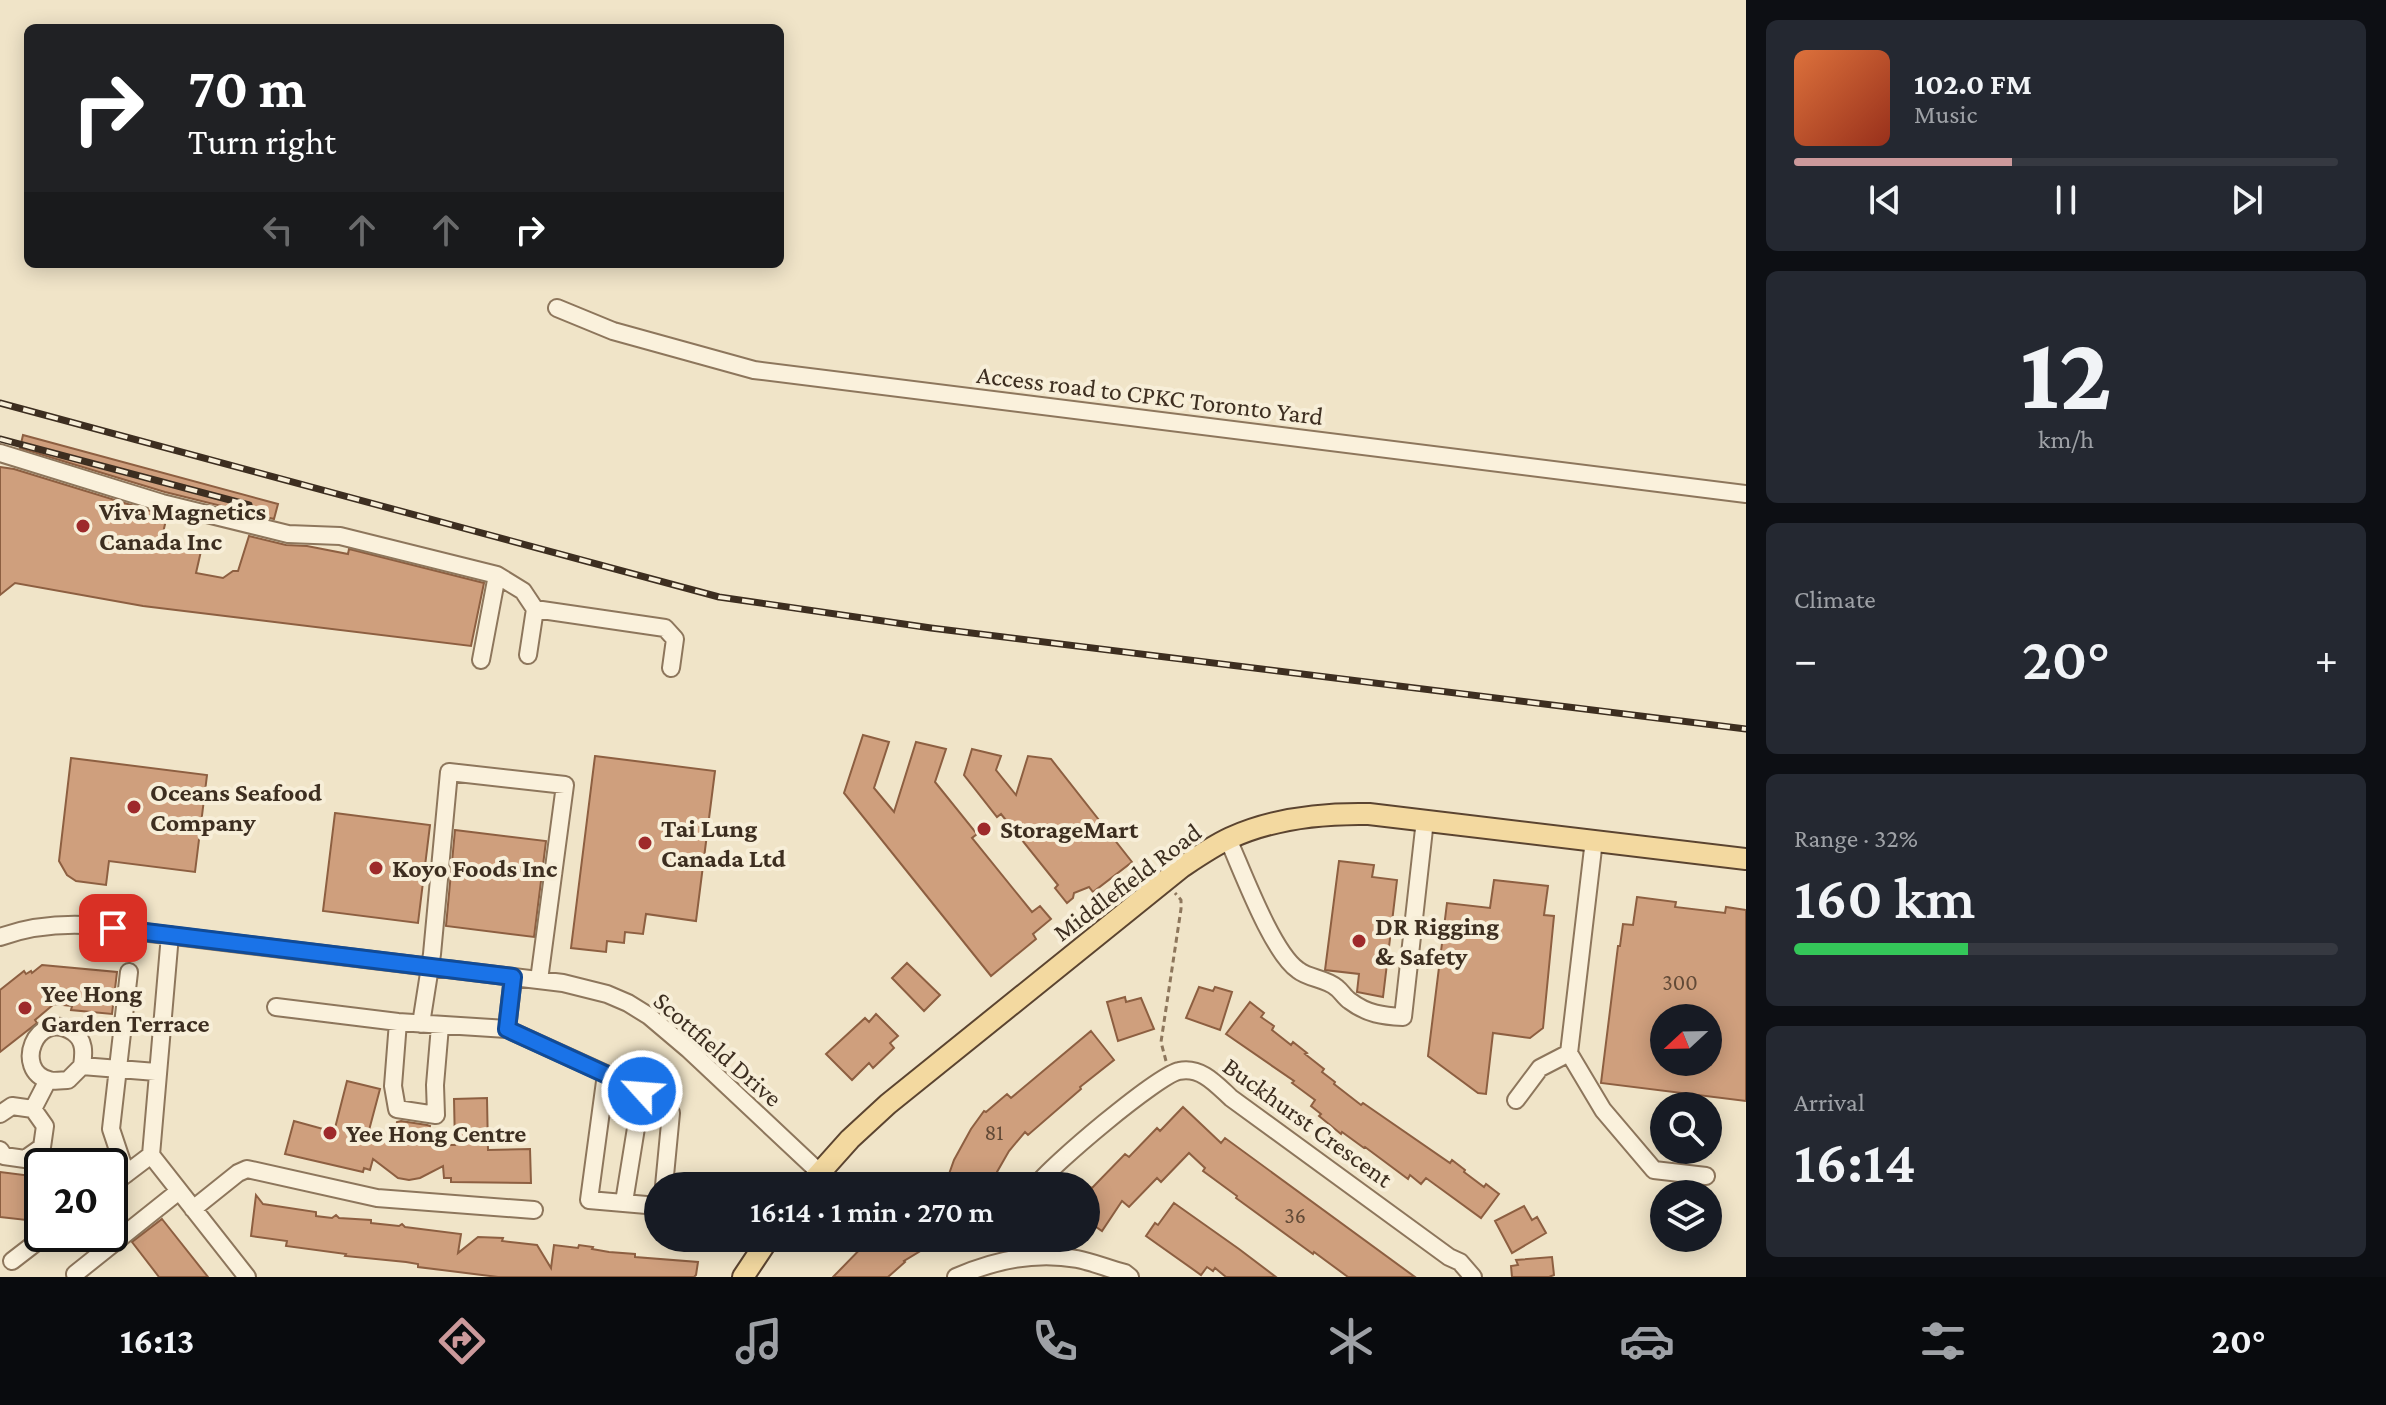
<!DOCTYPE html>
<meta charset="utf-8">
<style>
body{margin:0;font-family:"Crimson Pro",serif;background:#242831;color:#f1f3f6;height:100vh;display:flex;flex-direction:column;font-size:30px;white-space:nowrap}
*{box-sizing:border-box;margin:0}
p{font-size:26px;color:#9ea1a6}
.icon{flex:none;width:44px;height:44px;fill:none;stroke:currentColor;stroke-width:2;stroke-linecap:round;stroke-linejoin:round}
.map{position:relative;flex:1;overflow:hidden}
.details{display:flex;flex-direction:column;gap:20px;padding:20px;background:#0d0f14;width:640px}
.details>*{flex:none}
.guide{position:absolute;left:24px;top:24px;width:760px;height:244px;border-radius:12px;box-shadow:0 4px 20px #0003;background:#202124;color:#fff;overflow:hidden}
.needle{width:52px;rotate:248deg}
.tools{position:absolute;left:1650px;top:1004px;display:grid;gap:16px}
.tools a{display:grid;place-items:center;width:72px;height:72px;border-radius:50%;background:#171b24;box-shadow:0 4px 20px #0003;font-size:40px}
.speed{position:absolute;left:24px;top:1148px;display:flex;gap:16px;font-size:40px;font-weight:700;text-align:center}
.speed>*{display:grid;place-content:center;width:104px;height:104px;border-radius:50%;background:#171b24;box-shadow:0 4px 20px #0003;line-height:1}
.speed .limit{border:4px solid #111;border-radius:12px;background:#fff;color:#111}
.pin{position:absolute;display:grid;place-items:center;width:68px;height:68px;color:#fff;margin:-34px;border-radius:16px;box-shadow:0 4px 12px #0006}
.me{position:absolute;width:88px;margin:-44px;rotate:296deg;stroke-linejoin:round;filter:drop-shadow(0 0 6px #0008)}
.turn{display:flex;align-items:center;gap:28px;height:168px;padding:0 32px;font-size:36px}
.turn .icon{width:104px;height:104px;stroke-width:2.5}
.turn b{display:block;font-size:56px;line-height:68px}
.lanes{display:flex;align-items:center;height:76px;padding:0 32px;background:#0003;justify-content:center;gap:40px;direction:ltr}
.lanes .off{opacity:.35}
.big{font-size:60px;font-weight:600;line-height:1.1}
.details .tile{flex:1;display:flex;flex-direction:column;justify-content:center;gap:12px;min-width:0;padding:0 28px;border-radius:12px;background:#242831}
.details .dial{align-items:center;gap:0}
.dial b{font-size:104px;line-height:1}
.song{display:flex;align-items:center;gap:24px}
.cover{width:96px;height:96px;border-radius:12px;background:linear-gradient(135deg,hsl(20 70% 55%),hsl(10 70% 35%))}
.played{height:8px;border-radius:4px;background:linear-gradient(90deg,#cc999b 40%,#363941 40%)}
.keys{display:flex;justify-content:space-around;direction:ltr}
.heat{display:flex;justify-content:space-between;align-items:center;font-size:44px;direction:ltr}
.charge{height:12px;border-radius:6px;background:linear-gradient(90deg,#34c759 32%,#363941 0)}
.trip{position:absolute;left:644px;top:1172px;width:456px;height:80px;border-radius:40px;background:#171b24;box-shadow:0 4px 20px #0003;font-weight:600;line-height:80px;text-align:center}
.dock{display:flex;height:128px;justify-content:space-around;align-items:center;background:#090b0e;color:#9ea1a6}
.dock .icon{width:56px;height:56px}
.dock .selected{color:#cc999b}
.dock b{font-size:36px;color:#f1f3f6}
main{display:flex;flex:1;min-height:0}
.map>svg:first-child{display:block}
</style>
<main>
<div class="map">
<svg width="1746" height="1277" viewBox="0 0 1746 1277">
<rect width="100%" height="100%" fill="#f0e4c8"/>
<path fill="#cf9f7d" stroke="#8d5f41" stroke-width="2" fill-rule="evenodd" d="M23 435 278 504 274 519 165 492 20 448Z
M0 467 14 469 167 516 161 541 201 551 196 573 223 578 233 571H238L249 536 286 545 307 546 348 554 349 549 484 583 471 646 143 606 15 583 0 595Z
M863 735 889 742 874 788 894 812 916 742 946 749 935 782 977 834 972 838 1032 912 1040 906 1051 919 1033 934 1036 939 991 976 844 793Z
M972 749 1001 756 996 770 1016 795 1028 756 1051 759 1132 862 1093 892 1089 887 1074 893 1073 898 1067 903 1055 888 1058 885 1001 814 997 817 964 775Z
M595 756 715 771 696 921 646 914 643 934 625 932 624 943 607 941 606 952 571 948Z
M71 758 207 775 195 872 109 861 106 885 76 881 67 875 59 861Z
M335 813 430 825 418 923 323 911Z
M455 830 546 841 534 937 446 926Z
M1339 861 1374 865 1372 877 1397 880 1383 997 1357 992 1359 974 1325 970Z
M1494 880 1548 886 1544 915 1554 916 1543 1028 1530 1038 1493 1033 1486 1094 1478 1093 1428 1056 1447 903 1490 908Z
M1637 897 1676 902 1675 907 1725 913 1726 907 1746 910V1101L1601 1083 1618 946H1620L1623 924 1633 925ZM1664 1018H1708V1062H1664Z
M907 963 940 995 924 1011 892 978Z
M42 965 117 972 112 1014 71 1010 72 1006 54 1004 35 1020 37 1023 0 1052V990L24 971 26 974 31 971 32 973Z
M1199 987 1213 991 1215 987 1232 992 1220 1030 1186 1018Z
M1125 997 1126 1002 1141 998 1154 1029 1118 1041 1107 1002Z
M1250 1002 1264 1013 1261 1017 1274 1026 1272 1030 1291 1045 1293 1042 1307 1053 1305 1054 1324 1069 1322 1072 1335 1082 1334 1084 1361 1105 1363 1103 1450 1163 1452 1160 1465 1170 1464 1172 1484 1187 1486 1184 1499 1194 1481 1218 1426 1178 1421 1184 1410 1175 1408 1179 1365 1147 1364 1148 1342 1132 1341 1134 1319 1116 1321 1114 1311 1106 1315 1100 1292 1083 1294 1081 1226 1034Z
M876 1014 898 1036 890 1043 894 1048 873 1068 869 1063 852 1080 826 1054 865 1018 869 1022Z
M1091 1031 1114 1060 1080 1087 1081 1089 1028 1135 1025 1132 1009 1151 997 1172 993 1186H977L978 1183 949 1174 954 1160 971 1129 984 1111 986 1112 1007 1094 1011 1098Z
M347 1081 380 1089 368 1134 394 1141 397 1122 401 1121 427 1125 430 1126 427 1145H455L454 1099 487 1098 488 1150 530 1149 531 1183 451 1182V1178H444L443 1166 420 1178 409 1180 398 1178 373 1159 370 1170 364 1168 363 1172 285 1154 294 1121 334 1132Z
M1183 1107 1221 1143 1225 1138 1415 1277H1348L1314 1252 1313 1254 1236 1198 1237 1196 1203 1171 1205 1168 1189 1153 1161 1182 1157 1178 1129 1207 1122 1201 1102 1231 1086 1220V1184L1092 1188 1125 1154 1129 1157 1157 1128 1160 1131Z
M0 1172 40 1177 38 1197H42V1212L37 1211 35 1221 0 1217Z
M256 1195 263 1204 316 1212V1216L332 1218 336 1215 339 1218 371 1220V1223L399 1226 402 1224 405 1227 461 1234 458 1253 478 1237 503 1238 502 1241 537 1245 551 1268 554 1245 578 1248 579 1245 593 1247 592 1249 609 1252 635 1254V1257L698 1262 696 1275 694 1277H498L418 1267V1264L406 1262 345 1256 346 1254 286 1246 287 1241 251 1236Z
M1174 1203 1239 1249 1276 1277H1226L1215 1268 1213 1271 1207 1267 1201 1275 1146 1236 1155 1223 1158 1225Z
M1524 1206 1532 1220 1537 1217 1546 1233 1512 1253 1495 1221Z
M162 1219 208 1277H159L132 1242Z
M871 1238H942L904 1261 905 1262 888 1277H833Z
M1552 1257 1554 1275 1549 1277H1512L1511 1266 1518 1265 1516 1260Z"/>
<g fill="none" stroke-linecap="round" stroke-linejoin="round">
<g stroke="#8d765c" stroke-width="20">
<path id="minor" d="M557 308 613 331 754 370 1746 494
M0 453 162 503 288 534 340 536 497 575 523 591 535 609 528 655
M535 609 665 628 675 639 671 668
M481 660 497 575
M1228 839C1242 870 1272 952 1298 970 1309 979 1326 978 1337 988 1342 992 1345 998 1350 1001 1367 1014 1383 1016 1403 1017L1425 820
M1594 840 1569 1053 1603 1110 1654 1170 1706 1176
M170 935 151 1155 247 1277
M0 937C28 927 55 924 84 925L563 983 607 994 628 1003 649 1016 688 1049 819 1172
M276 1007 398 1022 507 1029 513 977
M398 1022 393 1086 397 1109 436 1115 435 1085 440 1026
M421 1024 432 954 449 772 565 785 539 980
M507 1029 606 1074 589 1200 658 1206
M82 1066C84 1053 85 1040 73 1032 35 1008 13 1071 49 1080 54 1082 63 1080 68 1080L82 1066 156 1072
M606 1074 642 1091
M1516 1100 1540 1068 1569 1053
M33 1109 48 1080
M0 1114 12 1106 33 1109 45 1126 42 1147 25 1159 4 1156 0 1150
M126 1174 111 1129 129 972
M110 1186 151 1155
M1036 1186C1050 1166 1158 1075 1179 1071 1201 1066 1217 1085 1231 1098L1449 1257 1460 1262 1473 1277
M624 1202 642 1091 671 1113 664 1186
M193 1209 238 1173 247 1169 377 1198 534 1210
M12 1261 47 1234
M75 1274 179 1191
M956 1277C995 1260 1035 1251 1077 1259 1093 1262 1109 1269 1125 1273L1130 1277"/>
</g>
<g stroke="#5b4430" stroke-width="24">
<path id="major" d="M808 1186 850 1139 888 1104 1182 867C1197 857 1213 846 1230 838 1274 818 1321 813 1369 814L1746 859
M743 1277 769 1238"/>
</g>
<path stroke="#8d765c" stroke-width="3" stroke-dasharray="6 4" stroke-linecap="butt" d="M1166 1061 1161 1042 1181 909V900L1175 893"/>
<use href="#minor" stroke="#faf1dc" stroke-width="16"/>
<use href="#major" stroke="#f3d9a0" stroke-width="20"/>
<g stroke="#3d2e20" stroke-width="7">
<path id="rail" d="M0 403 719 597 931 628 1746 729
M0 439 249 505"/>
</g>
<use href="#rail" stroke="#f7eed8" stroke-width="4" stroke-dasharray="12" stroke-linecap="butt"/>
</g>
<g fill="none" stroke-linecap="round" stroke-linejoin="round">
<g stroke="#114b97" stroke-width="20">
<path id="route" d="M113 928 513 977 507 1029 642 1091"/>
</g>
<use href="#route" stroke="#1a73e8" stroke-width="14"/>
</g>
<g fill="#9e2a2b" stroke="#f7eed8" stroke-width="3">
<circle cx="83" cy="526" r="8"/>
<circle cx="134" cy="807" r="8"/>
<circle cx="984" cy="829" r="8"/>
<circle cx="645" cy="843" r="8"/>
<circle cx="376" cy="868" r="8"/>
<circle cx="1359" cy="941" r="8"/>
<circle cx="25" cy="1008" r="8"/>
<circle cx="330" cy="1133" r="8"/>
</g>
<g text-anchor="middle" stroke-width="8" stroke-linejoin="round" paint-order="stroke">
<g font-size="22" fill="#624a37">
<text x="1680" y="990">300</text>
<text x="994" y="1140">81</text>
<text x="1295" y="1223">36</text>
</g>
<g font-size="26" fill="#3d2e20" stroke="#f7eed8">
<text transform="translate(1150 395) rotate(7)" y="9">Access road to CPKC Toronto Yard</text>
<text transform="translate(1127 882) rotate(-37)" y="9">Middlefield Road</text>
<text transform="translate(718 1049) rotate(41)" y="9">Scottfield Drive</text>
<text transform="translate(1308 1122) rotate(36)" y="9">Buckhurst Crescent</text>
</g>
<g font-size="26" font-weight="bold" fill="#3d2e20" stroke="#f7eed8" text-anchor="start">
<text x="99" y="520">Viva Magnetics<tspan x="99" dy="30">Canada Inc</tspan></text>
<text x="150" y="801">Oceans Seafood<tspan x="150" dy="30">Company</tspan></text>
<text x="661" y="837">Tai Lung<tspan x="661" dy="30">Canada Ltd</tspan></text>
<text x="1000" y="838">StorageMart</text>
<text x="392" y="877">Koyo Foods Inc</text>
<text x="1375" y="935">DR Rigging<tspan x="1375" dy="30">&amp; Safety</tspan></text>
<text x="41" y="1002">Yee Hong<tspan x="41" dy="30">Garden Terrace</tspan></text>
<text x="346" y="1142">Yee Hong Centre</text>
</g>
</g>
</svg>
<div class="tools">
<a><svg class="needle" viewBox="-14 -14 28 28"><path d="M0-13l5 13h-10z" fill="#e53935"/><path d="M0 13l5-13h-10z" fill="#9ea1a6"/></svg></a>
<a><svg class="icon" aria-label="search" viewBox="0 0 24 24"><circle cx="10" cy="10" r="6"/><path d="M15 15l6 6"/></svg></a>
<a><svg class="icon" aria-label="layers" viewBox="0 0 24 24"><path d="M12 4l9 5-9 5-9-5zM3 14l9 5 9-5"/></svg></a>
</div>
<div class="speed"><div class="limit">20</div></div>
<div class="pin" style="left:113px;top:928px;background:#d93025"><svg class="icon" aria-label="arrive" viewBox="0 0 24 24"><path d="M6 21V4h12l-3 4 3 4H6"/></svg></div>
<svg class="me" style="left:642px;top:1091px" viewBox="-20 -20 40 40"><circle r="17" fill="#1a73e8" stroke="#fff" stroke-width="3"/><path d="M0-11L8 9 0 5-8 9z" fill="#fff"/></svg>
<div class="trip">16:14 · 1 min · 270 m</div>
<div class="guide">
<div class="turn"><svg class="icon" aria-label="right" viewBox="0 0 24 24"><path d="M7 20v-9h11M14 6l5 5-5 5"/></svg><div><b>70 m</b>Turn right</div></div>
<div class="lanes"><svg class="icon off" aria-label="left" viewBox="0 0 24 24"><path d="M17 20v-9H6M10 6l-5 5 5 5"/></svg><svg class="icon off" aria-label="ahead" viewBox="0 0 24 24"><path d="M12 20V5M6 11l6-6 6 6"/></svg><svg class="icon off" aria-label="ahead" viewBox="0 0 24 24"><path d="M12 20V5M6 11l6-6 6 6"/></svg><svg class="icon" aria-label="right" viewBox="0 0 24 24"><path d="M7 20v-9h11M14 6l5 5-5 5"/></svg></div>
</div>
</div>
<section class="details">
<div class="tile">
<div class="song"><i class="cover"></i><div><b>102.0 FM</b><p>Music</p></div></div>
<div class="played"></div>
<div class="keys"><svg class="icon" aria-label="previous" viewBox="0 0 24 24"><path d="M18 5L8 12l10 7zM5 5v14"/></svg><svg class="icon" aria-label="pause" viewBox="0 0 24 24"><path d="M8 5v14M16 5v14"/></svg><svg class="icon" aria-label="next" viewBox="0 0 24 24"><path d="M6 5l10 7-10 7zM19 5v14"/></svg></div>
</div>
<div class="tile dial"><b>12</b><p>km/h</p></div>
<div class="tile"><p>Climate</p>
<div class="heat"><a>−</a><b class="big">20°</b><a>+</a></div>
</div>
<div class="tile"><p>Range · 32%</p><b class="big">160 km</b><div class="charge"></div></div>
<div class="tile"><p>Arrival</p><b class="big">16:14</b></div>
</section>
</main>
<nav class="dock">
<b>16:13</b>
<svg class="icon selected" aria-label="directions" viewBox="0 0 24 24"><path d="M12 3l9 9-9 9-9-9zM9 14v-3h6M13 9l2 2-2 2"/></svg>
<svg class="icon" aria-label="music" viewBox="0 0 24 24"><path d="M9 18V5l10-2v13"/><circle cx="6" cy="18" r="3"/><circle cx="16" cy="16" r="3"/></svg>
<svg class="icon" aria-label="phone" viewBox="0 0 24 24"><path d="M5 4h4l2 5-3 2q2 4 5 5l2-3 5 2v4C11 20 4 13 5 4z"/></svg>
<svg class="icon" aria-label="climate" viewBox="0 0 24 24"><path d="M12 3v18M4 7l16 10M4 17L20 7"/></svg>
<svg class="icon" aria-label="car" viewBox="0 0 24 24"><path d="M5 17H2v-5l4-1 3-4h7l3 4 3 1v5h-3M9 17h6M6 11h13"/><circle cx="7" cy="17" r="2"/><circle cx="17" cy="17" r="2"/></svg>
<svg class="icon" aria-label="filters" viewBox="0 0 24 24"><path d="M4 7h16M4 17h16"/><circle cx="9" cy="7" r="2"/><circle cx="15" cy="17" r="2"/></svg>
<b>20°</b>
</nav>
